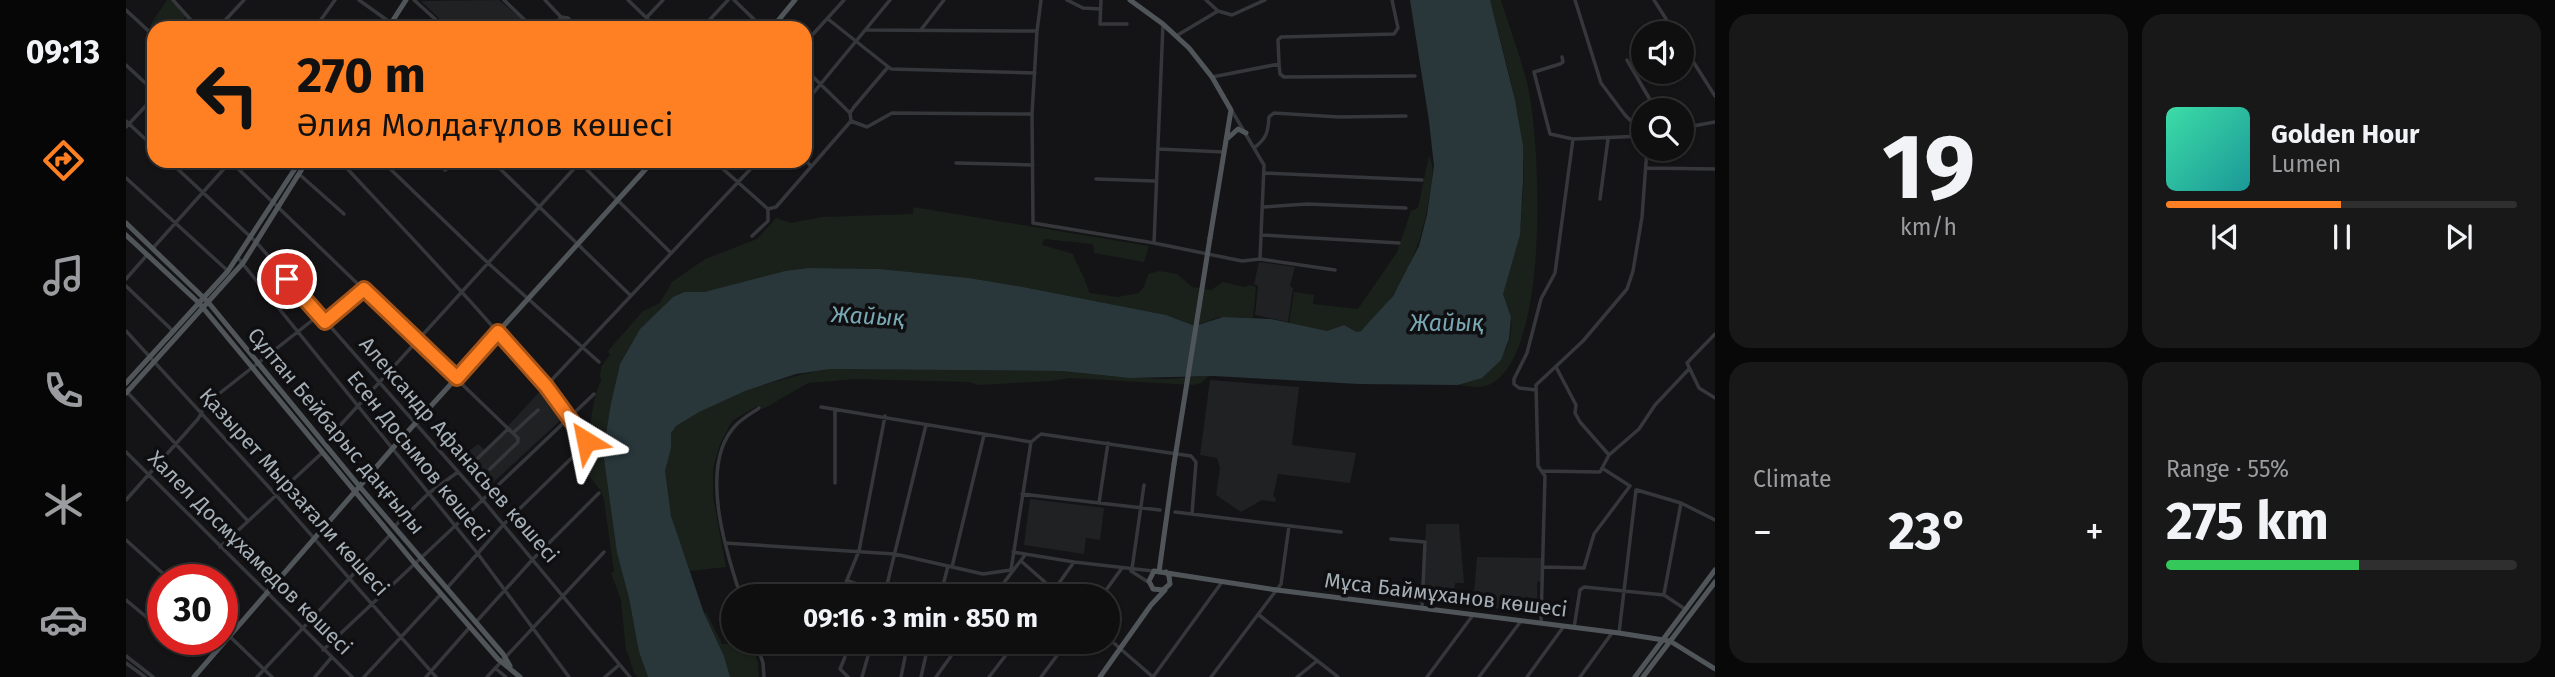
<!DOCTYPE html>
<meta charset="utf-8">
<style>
body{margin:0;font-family:"Fira Sans",sans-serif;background:#181819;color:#f1f3f6;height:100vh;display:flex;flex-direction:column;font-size:26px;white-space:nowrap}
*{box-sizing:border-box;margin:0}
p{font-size:23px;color:#9b9c9f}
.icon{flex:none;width:38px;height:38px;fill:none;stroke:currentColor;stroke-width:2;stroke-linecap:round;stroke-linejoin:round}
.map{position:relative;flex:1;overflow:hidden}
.sheet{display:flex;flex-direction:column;gap:14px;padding:14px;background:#080809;width:840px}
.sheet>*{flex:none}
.guide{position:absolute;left:21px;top:21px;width:665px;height:147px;border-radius:21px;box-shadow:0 2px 5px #0004,0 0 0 2px #2f2f30;background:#ff8023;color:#111;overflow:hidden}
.controls{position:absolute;left:1505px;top:21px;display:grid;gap:14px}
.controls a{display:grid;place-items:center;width:63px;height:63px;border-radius:50%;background:#0f0f10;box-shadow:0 2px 5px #0004,0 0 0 2px #2f2f30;font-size:35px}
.speed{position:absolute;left:21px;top:564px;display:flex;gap:14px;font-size:35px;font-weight:700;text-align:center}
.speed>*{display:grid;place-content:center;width:91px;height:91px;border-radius:50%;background:#0f0f10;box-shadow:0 2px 5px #0004,0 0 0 2px #2f2f30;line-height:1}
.speed .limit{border:10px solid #d22;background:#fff;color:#111}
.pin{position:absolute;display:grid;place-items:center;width:60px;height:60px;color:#fff;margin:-30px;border:4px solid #fff;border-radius:50%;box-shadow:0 2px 7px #0007}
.me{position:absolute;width:77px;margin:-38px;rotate:325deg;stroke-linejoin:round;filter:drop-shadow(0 0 5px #0008)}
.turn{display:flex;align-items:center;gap:24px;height:147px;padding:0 35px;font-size:32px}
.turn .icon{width:91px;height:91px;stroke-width:2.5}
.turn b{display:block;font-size:49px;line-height:60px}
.big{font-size:52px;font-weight:700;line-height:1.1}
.sheet .tile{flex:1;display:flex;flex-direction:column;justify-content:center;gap:10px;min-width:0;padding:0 24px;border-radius:21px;background:#181819}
.sheet .dial{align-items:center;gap:0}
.dial b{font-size:91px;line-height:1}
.song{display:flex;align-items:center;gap:21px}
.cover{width:84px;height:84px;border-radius:10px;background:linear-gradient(135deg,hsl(160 70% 55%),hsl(180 70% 35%))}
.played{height:7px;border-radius:4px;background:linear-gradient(90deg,#ff8023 50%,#2f2f30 50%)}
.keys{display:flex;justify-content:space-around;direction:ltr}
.heat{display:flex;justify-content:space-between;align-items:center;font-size:38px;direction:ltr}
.charge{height:10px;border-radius:5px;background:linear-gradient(90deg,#34c759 55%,#2f2f30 0)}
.sheet .tiles{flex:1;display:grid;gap:14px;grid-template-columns:repeat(2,1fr)}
.trip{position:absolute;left:595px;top:584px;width:399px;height:70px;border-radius:35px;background:#0f0f10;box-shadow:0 2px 5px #0004,0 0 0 2px #2f2f30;font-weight:700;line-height:70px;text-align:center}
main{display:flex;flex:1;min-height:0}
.tab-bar{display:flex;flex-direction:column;width:126px;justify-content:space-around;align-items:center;background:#060606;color:#9b9c9f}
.tab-bar .icon{width:49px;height:49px}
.tab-bar .selected{color:#ff8023}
.tab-bar b{font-size:32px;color:#f1f3f6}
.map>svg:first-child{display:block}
</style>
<main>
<nav class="tab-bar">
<b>09:13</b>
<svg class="icon selected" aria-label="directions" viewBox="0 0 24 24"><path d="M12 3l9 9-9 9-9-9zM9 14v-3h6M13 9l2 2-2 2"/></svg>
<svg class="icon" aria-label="music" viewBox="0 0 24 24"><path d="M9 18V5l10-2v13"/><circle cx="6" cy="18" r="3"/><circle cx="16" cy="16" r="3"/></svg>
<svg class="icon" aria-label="phone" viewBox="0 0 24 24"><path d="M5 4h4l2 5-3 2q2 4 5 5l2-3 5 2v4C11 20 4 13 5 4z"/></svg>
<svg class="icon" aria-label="climate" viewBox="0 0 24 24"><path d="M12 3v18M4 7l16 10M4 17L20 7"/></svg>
<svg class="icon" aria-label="car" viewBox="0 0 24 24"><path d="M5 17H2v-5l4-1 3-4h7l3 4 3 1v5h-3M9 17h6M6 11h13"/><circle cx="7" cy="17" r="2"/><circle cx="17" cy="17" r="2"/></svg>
</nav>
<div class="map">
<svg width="1589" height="677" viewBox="0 0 1589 677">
<rect width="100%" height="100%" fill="#141416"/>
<path fill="#202123" d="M373 0 396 19 395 21 400 28H323L295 1Z
M1133 262 1169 267 1164 286 1167 288 1162 322 1129 315 1132 286 1128 284Z
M1084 380 1173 387 1166 445 1230 453 1224 483 1152 474 1147 496 1150 498 1149 502 1136 500 1115 512 1090 495 1094 468 1091 458 1074 455Z
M416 389 439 416 358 491 330 461 352 444 360 451 384 430 382 426Z
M904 499 978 508 974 540 960 538 958 554 898 545Z
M1300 524H1333L1338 583H1329L1328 602 1297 598Z
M1351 557 1415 558V581L1411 582 1412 614 1347 605Z"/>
<path fill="#1a211a" d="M41 0H45L60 17C49 24 37 33 24 25Z
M1364 0H1375C1384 29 1395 58 1402 87 1415 146 1423 346 1368 382 1357 390 1345 386 1332 385 1364 379 1389 352 1385 317 1384 308 1376 302 1377 292 1379 271 1392 252 1394 231 1397 203 1399 173 1396 146 1391 96 1376 48 1364 0Z
M1303 155C1309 168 1306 178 1304 192 1298 236 1284 274 1256 310 1249 318 1242 327 1232 332L1218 325 1201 331 1163 324 1168 292 1188 295 1187 304 1232 309 1271 252 1285 211 1292 208Z
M787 207 1023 246 1018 262 968 253 967 244 918 239 916 245 947 254C952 268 961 280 963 293L992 297 1013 293 1018 287 1022 274 1033 271 1051 274 1066 287 1085 290 1097 282 1118 287 1124 285 1130 287 1127 318 1093 317 1069 326 1040 315 897 287 843 278 754 269 682 268 659 271 578 292H558L547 297 514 329 494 364 485 403 477 452 491 553 503 598 513 652 522 677H511C504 669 506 659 500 650L495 600 485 573 488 571 478 500 475 491 463 476C464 471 466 465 467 459 468 452 463 449 463 443 463 429 468 392 475 381 472 370 477 363 484 355L482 351 517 311 534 303 546 282 579 259 631 239 650 218 665 223 696 217 787 214Z
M704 369 936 371 992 377 1039 379 1083 376 1075 383 1067 385 944 378 925 381 853 385 843 382 730 379 682 383 637 409 631 406 606 421 594 444 587 468V497L600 567 564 571C553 540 538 506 539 472 539 463 544 455 545 446 545 445 544 437 544 436 551 406 676 372 704 369Z
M580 612 596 644 625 642 632 663 633 677H604L598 656 578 613Z"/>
<path fill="#29373b" d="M1284 0H1364L1389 100 1397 146V180L1394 235 1377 294 1385 317 1383 339 1375 360 1356 378 1332 385 1233 384 1088 376 1004 378 936 371 704 369 670 374 619 391 573 412 550 426 545 433V448L539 471 545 516 578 613 598 656 604 677H522L513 652 503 598 491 553 477 452 485 403 494 364 514 329 547 297 558 292H578L659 271 682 268 754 269 843 278 897 287 1040 315 1069 326 1097 317 1145 319 1201 331 1218 325 1231 332 1235 331 1267 296 1293 246 1301 215 1308 166 1303 121Z"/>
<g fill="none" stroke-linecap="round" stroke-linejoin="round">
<path stroke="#35373b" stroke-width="3.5" d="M47 0 72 28
M233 0 265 23
M288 0 319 28
M378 0 407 28
M419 0 435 17 442 18 452 28
M502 0 531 28
M608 0 637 28
M915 0 911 31 906 114 907 223 1028 243 1116 261 1134 259 1209 270
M941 0 957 8 975 9
M975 0 974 24H1001
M1080 0 1092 11
M1449 0 1475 83 1499 115 1517 133
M1528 0 1549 33
M0 10 28 36
M521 17 537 0
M702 19 765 69 909 73
M92 28 118 0
M189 28 209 0
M426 28 435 17
M576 28 602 0
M740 30 911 31
M794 31 818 0
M1050 36 1092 11 1106 15 1139 0
M679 43 718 0
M1556 44 1589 96
M1436 57 1437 62 1434 64 1408 72 1424 134 1447 139 1517 136
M1501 60 1530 110
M1153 63 1152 40 1155 37 1268 34 1272 28 1266 0
M0 65 28 91
M679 69 724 113
M1086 77 1153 64 1154 74 1158 77 1289 76
M679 103 764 0
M1106 111 1138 165 1134 259
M0 121 28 147
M725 121 741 127 766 113 906 114
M0 127 28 97
M1556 128 1589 122
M1128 148C1141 138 1142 132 1143 117L1148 113 1213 117 1280 116
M1032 149 1098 152
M679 160 685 166
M43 161 130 242 356 499 504 677
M104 161 392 438V442L364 469
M214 161C298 251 384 340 459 438V445L377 525 321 588
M256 161 362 263 473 362
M310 161 319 170 325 166
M366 161 504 295
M588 161 642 209
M453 162 544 252
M830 163 907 165
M1521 168 1589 169
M1139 173 1296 180
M173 174 218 214
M0 178 102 271
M970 179 1029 181
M1474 199 1482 139
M1137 207 1181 204 1280 208
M1136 235 1273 243
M626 236 642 221V209L650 207 725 121 724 113 728 107 762 67
M1028 243 1037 24
M27 248 105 161
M112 258 352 554 443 677
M0 279 21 255
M0 286 47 331
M199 322 238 289
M0 331 150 495 310 677
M1589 334 1561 363 1573 388 1589 398
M1430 367 1450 405 1449 413 1454 422 1483 455
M420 386 632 161
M1410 390 1393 388 1388 384V379L1401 353 1415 299 1429 273 1447 139
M1 392 121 520
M695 407 905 442 915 434 1065 456 1070 462 1066 514
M709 409V483
M387 433 412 410
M199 442 455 161
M0 452 226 677
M352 458 382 429
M1476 468 1504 486
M1416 471 1474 472 1483 455 1513 429 1529 405 1563 369
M1511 490 1555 503 1589 520
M896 494 1034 510
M0 500 72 419 80 404 193 315
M973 503 982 443
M1049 512 1215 532
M268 527 303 493 332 472
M1265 539 1299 542 1296 608
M0 540 43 579
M599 543 769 554 857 574 885 570 905 442
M94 547 196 453
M887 552 948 562 1027 571
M895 561 936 597
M826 567 858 435
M1418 567 1458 568 1468 534 1504 486
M1006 569 1018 485
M1005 571 1022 582
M722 581 772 597
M1538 594 1555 503
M615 597C600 552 571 463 611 424 617 418 626 413 633 408
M714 597 733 551 759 416
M758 597 800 425
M814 597 822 566
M867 597 899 555
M923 597 948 562
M975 597 996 568
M0 600 24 620
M1133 615 1212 677
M350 622 407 559 473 493
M1415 623 1419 476 1412 466 1410 385 1457 341 1501 289 1507 271 1516 217 1521 149
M1448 628 1454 590 1458 587 1538 595 1559 609
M96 629 146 677
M1493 633 1510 490
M982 638 1027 677
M630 642 637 663 638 677
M703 642 718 652 719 657 714 669 722 677
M197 650C288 565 378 480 468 394
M0 656 27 677
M0 663 19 677
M369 668 380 677
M131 677 264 535
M189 677 205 658
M238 677 315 594
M300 677 344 627
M361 677 478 552
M479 677 493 665
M736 677 746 642
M775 677 782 642
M795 677 803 642
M810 677 835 642
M863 677 890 642
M915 677 941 642
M1027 677 1096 582
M1085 677 1155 584 1163 526
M1171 677 1191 661
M1301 677 1347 615
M1353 677 1395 621
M1401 677 1438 626
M1454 677 1486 633"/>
<path stroke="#50555a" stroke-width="5" d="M1004 0 1037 24 1063 48 1086 77 1105 110 1084 238
M262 28 280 0
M646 28 669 0
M1102 138 1112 129 1120 133
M0 223 82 302 234 487 377 654 384 666
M0 235 73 303 289 564 372 659 394 677
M0 383 102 271 174 161
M0 393 117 263 181 161
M1033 572 1048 464
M1040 572 1043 576 1044 584 1037 590 1027 589 1023 581 1028 571 1151 590 1493 633 1544 641 1589 669
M68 677 266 449 527 161
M974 677 1025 605 1039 590
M1509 677 1589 570
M1517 677 1589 582"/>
<path stroke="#50555a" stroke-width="5" d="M1048 464 1084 238"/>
</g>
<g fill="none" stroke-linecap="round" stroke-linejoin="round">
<g stroke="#a65317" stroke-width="18">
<path id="route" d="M161 279 199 322 238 289 331 378 372 332 420 386 460 441"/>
</g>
<use href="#route" stroke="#ff8023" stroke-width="12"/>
</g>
<g text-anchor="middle" stroke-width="7" stroke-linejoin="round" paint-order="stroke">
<g font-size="21" fill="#a5afb7" stroke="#0f0f11">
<text transform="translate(210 431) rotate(50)" y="7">Сұлтан Бейбарыс даңғылы</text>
<text transform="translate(333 450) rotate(49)" y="7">Александр Афанасьев көшесі</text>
<text transform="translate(292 456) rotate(51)" y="7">Есен Досымов көшесі</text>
<text transform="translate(168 492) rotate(48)" y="7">Қазырет Мырзағали көшесі</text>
<text transform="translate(124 553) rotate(45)" y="7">Халел Досмұхамедов көшесі</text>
<text transform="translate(1320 595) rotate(7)" y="7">Мұса Баймұханов көшесі</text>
</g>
<g font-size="23" font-style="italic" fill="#79a8b5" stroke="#0f0f11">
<text transform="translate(742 316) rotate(3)" y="8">Жайық</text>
<text x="1321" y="331">Жайық</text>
</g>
</g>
</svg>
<div class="controls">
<a><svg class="icon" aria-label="sound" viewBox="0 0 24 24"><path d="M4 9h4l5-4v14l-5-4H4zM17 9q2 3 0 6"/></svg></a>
<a><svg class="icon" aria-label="search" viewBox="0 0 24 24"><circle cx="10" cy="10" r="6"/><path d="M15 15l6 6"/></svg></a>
</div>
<div class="speed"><div class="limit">30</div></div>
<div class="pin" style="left:161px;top:279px;background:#d93025"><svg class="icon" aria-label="arrive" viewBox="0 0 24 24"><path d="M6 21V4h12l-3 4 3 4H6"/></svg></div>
<svg class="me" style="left:460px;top:441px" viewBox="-20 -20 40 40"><path d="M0-17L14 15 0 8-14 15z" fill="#ff8023" stroke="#fff" stroke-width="4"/></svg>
<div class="trip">09:16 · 3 min · 850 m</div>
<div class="guide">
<div class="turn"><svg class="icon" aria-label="left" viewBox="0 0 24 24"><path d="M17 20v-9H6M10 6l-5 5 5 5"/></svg><div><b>270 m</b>Әлия Молдағұлов көшесі</div></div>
</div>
</div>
<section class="sheet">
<div class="tiles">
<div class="tile dial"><b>19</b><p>km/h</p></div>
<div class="tile">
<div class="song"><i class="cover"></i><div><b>Golden Hour</b><p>Lumen</p></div></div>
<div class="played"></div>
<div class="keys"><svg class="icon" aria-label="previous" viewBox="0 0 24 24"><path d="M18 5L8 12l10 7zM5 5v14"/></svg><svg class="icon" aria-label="pause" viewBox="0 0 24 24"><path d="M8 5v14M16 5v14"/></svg><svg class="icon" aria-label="next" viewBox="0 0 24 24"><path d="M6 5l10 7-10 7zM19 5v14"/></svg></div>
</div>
<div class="tile"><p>Climate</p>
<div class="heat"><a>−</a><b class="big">23°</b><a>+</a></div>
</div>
<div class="tile"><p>Range · 55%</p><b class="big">275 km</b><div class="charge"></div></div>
</div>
</section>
</main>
